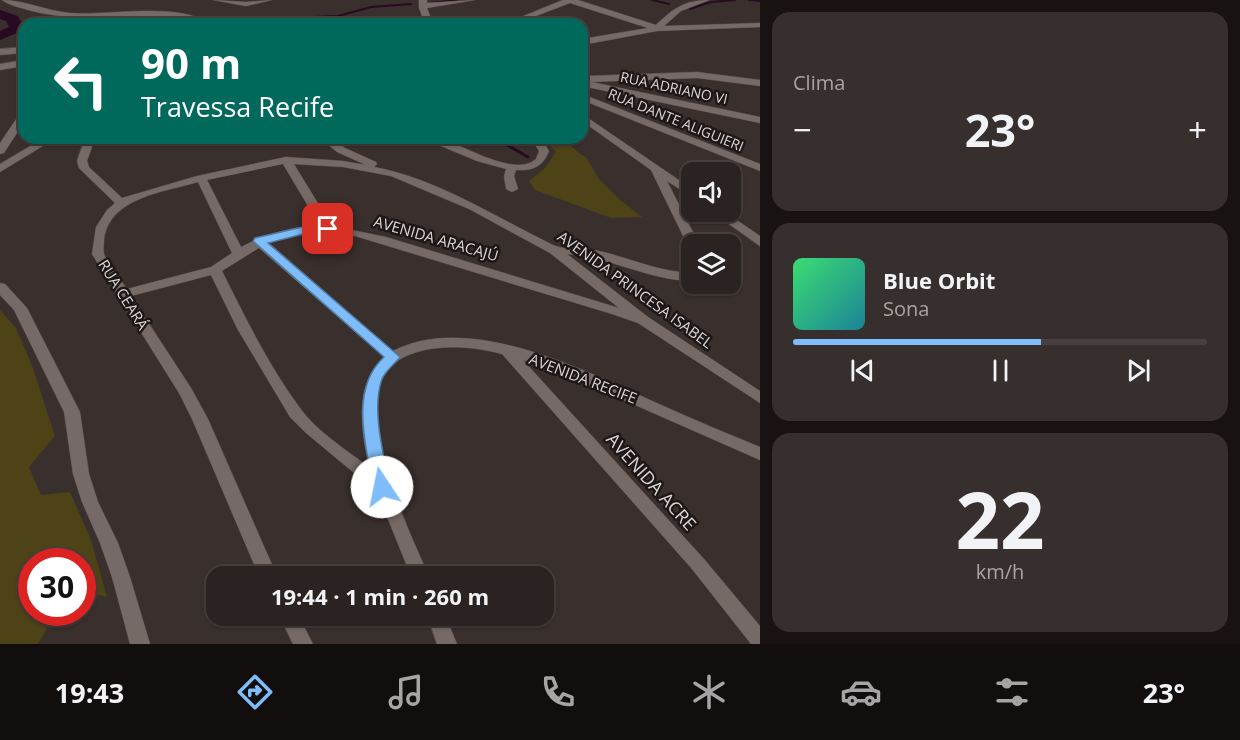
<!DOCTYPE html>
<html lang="pt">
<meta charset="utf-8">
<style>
body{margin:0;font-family:"Open Sans",sans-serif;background:#372f2e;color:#f1f3f6;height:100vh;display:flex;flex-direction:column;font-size:22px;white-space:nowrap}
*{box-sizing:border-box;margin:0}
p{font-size:20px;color:#a6a4a5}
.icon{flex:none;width:33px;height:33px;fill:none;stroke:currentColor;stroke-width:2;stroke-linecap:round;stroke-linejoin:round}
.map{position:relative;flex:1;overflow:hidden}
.side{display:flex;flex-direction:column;gap:12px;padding:12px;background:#181312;width:480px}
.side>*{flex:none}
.top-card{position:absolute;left:18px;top:18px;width:570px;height:126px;border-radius:18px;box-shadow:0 2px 4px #0004,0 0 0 2px #47403f;background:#00695c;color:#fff;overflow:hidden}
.controls{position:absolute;left:681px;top:162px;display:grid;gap:12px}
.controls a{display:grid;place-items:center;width:60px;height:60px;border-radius:12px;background:#2b2321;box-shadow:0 2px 4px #0004,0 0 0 2px #47403f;font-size:30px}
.speed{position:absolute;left:18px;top:548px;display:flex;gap:12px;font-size:30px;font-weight:700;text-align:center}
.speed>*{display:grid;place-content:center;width:78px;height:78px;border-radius:50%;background:#2b2321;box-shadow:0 2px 4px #0004,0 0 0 2px #47403f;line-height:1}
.speed .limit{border:9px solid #d22;background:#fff;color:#111}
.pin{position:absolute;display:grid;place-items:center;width:51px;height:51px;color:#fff;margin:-26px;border-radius:12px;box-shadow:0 3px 9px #0006}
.me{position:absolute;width:66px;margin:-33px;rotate:349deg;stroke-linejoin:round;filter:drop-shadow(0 0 4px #0008)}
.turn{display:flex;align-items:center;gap:21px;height:126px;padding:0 24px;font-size:27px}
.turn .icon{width:78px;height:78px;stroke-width:2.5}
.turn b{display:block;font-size:42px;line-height:51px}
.big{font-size:45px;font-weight:700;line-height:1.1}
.side .card{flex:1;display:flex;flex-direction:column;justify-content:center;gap:9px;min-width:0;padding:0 21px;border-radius:18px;background:#372f2e}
.side .dial{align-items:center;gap:0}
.dial b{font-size:78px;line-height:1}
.song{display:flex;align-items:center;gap:18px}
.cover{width:72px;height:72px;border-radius:9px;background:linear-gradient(135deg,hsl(140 70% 55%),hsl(190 70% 35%))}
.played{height:6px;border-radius:3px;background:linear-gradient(90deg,#7ebdf9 60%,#47403f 60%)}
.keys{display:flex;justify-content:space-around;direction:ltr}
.heat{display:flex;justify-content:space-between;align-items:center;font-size:33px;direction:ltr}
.trip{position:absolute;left:206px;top:566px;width:348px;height:60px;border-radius:18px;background:#2b2321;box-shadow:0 2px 4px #0004,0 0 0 2px #47403f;font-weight:700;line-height:60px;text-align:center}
.tabs{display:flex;height:96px;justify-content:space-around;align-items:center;background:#110e0d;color:#a6a4a5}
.tabs .icon{width:42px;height:42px}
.tabs .selected{color:#7ebdf9}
.tabs b{font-size:27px;color:#f1f3f6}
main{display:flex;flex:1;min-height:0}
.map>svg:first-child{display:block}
</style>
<main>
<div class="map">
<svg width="760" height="644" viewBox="0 0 760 644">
<rect width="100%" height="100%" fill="#392f2c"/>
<path fill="#4e4217" d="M544 138H562L579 153 586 157 599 179 619 199 642 217 611 218 535 190 529 181 545 168 556 152Z
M0 310 16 328 33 368 55 436 29 467 41 495 70 492 91 540 107 597 83 592 82 561H32V612H50L46 630 38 644H0Z"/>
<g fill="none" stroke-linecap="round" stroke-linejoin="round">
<path stroke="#290a23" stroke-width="2" d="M652 0 669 4
M749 0 760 1
M431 3 456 0
M690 9 711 2 735 0
M277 24 315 17 338 16 371 7 411 4
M17 28 24 27"/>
<path stroke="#290a23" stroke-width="3" d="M495 138 528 157"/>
<path fill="#290a23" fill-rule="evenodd" d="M0 10 18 16 24 28 22 31 0 40V31L9 27 6 21 0 19Z"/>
<g stroke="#554c4a" stroke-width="1">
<path id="minor" d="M2 0C24 0 47 11 70 13 108 16 178 1 210 24 193 24 178 17 160 16 117 15 75 22 32 11 22 8 10 6 2 0Z
M213 0 246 2 272 0 246 6Z
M419 0H427V3L475 0 427 8 433 24H425L419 8Z
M563 0H578L656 25C673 9 684 0 709 0L681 11 664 26 760 23V27L657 31 582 45V39L648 28 570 3 515 24H504Z
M24 47V53L0 55V49Z
M24 60V66L0 70V64Z
M697 72 760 80V86L697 78 589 82 584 79 589 76Z
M582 80 760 117V123L582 86Z
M582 94 760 164V171L582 100Z
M24 111V122L4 153 0 154V143L21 112Z
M582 114 692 189V197L667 181 699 244H692V247L687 244 651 170 582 121Z
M44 138H56L0 172V164Z
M85 138H95L87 161 89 167 122 198 197 176 286 157 343 161 366 165 337 152 320 138H331L345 148 376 162 377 164 374 167C438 179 495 217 553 245 566 251 585 248 599 251 630 258 659 272 692 273V281C648 280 610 257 567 254L648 317 760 391V403L638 323 612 314 355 236C325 231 297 232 269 243L393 351C470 311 588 372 659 404 692 419 726 433 760 447V460L594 387 523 360 704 559 760 626V644H751L692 569 502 354C475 347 444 344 417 352 404 356 391 363 384 375 357 421 409 532 429 576H411L377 492 306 433 290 417 238 330 211 275 131 296 191 388 208 419 277 576H259L192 419 179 393 92 254 96 227 107 210 115 203 79 168 77 161ZM283 164 320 226C292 226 265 235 241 247L207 180ZM294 164 343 167 391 176 469 209 550 253 619 308 386 237 332 226ZM198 182 232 253 211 267 127 289C120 279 108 265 104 254 103 250 104 244 104 240 109 197 165 192 198 182ZM259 248 384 357C353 385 361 433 370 468 347 450 317 432 300 408 269 366 245 317 222 271Z
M422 138C426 138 432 137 436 138 461 142 513 179 536 159L539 151 531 138H541L549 151C543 167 532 171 516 170L514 176 518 189 512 192 506 189 504 176 506 169 477 161Z
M712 212H725L760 236V246Z
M0 283 5 284 27 308 80 412 89 474 98 502 118 543 130 577 150 644H130L112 577 100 543 82 502 73 474 64 412 14 310 0 295Z
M279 615H298L313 644H293Z
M427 615H445L457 644H437Z"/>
</g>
<use href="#minor" fill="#766a67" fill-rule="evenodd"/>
</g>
<path fill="#7ebdf9" stroke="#527ba2" stroke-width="1.5" d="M328 225 334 229 332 231 307 233 268 243 400 357C394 365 386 370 382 379 371 409 384 457 390 487L388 492 382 493 376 492 373 487C366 446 349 389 384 357L253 241 255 238 307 226Z"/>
<g text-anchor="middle" stroke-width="5" stroke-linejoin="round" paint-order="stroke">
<g font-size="14" fill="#dcd5d3" stroke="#1d1817">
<text transform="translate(674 88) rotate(12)" y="5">RUA ADRIANO VI</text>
<text transform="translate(676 120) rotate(22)" y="5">RUA DANTE ALIGUIERI</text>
</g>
<g font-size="15" fill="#dcd5d3" stroke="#1d1817">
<text transform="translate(436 239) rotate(16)" y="5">AVENIDA ARACAJÚ</text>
<text transform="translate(635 290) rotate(36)" y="5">AVENIDA PRINCESA ISABEL</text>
<text transform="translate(123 295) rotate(58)" y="5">RUA CEARÁ</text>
<text transform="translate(583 379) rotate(21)" y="5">AVENIDA RECIFE</text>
</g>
<g font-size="18" fill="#dcd5d3" stroke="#1d1817">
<text transform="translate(651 482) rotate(48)" y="6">AVENIDA ACRE</text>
</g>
</g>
</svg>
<div class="controls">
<a><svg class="icon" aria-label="sound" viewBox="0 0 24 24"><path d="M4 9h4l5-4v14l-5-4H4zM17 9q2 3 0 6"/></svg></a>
<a><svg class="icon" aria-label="layers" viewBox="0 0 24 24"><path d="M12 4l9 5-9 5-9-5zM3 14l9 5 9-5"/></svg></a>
</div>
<div class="speed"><div class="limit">30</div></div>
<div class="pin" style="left:328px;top:229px;background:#d93025"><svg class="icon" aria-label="arrive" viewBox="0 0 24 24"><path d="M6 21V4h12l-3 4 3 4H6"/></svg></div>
<svg class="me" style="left:382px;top:487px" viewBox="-20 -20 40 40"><circle r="19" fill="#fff"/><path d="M0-13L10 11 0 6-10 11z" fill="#7ebdf9"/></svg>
<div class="trip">19:44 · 1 min · 260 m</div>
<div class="top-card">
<div class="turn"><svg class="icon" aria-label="left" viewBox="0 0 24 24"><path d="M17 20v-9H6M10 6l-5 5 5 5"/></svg><div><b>90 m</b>Travessa Recife</div></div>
</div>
</div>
<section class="side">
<div class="card"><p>Clima</p>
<div class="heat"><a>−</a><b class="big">23°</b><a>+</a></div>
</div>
<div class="card">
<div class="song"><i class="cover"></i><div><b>Blue Orbit</b><p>Sona</p></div></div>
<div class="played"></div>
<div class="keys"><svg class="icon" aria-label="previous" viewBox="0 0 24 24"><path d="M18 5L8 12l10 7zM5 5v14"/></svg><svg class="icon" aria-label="pause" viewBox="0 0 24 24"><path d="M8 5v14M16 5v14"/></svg><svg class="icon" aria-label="next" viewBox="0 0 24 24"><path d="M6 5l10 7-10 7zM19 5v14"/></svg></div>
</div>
<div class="card dial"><b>22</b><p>km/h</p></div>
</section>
</main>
<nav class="tabs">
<b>19:43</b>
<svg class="icon selected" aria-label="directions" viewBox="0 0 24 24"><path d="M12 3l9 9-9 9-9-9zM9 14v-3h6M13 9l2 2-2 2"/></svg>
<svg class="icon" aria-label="music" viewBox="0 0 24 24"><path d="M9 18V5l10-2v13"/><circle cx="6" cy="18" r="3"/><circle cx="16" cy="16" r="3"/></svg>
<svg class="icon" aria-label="phone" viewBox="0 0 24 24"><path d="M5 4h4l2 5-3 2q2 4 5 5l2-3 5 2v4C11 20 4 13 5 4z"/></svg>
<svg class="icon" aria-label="climate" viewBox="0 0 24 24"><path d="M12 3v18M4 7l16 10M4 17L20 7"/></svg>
<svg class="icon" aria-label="car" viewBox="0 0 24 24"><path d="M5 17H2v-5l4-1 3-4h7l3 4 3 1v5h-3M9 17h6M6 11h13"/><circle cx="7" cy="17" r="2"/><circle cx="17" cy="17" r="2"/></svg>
<svg class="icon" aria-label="filters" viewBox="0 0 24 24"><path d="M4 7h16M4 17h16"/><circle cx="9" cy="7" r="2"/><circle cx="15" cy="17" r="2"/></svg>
<b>23°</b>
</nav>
